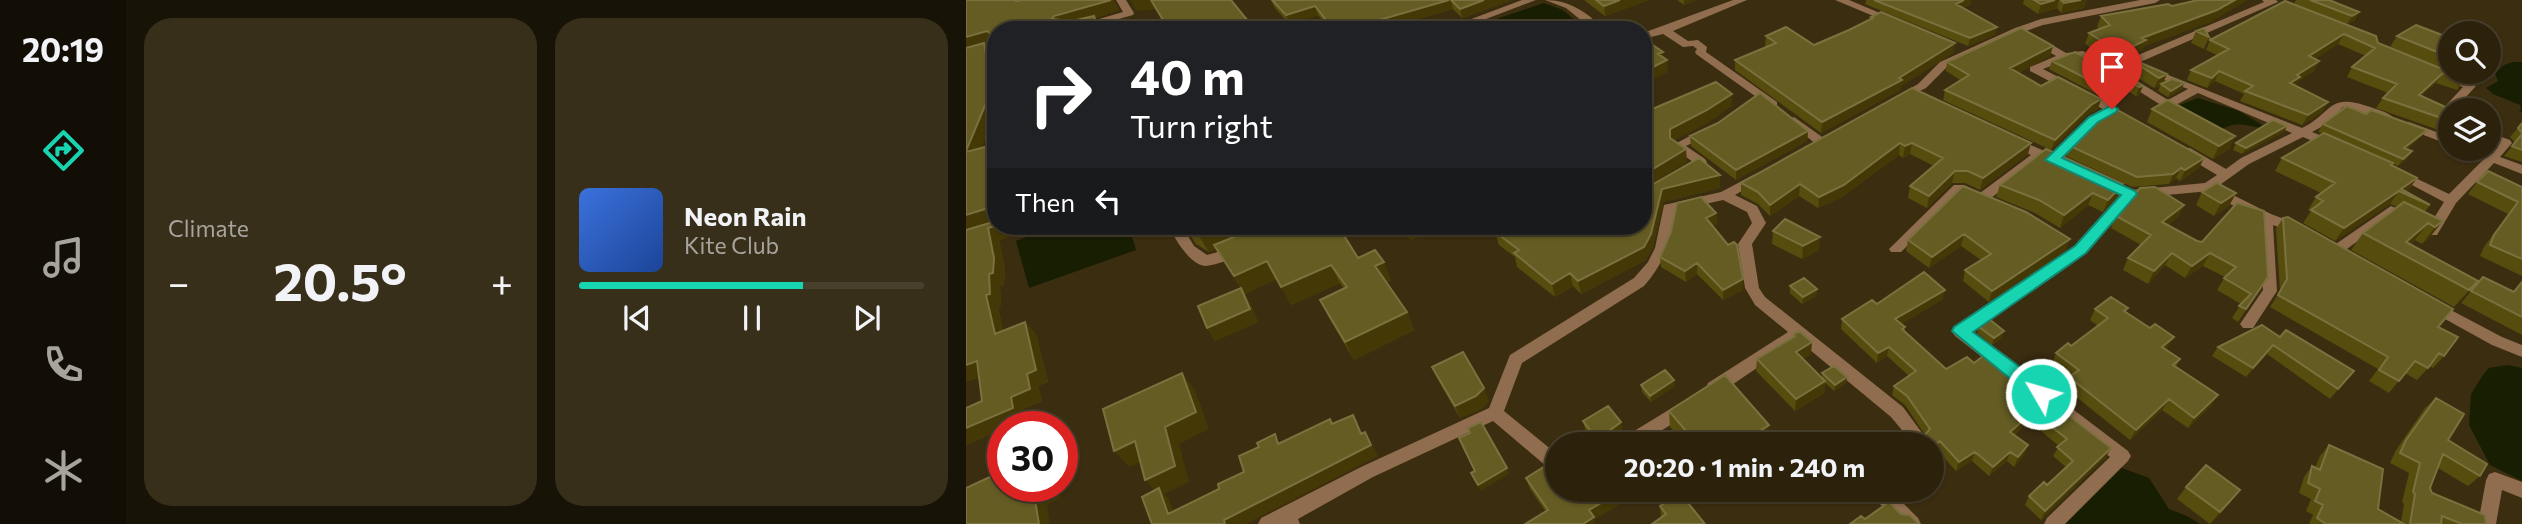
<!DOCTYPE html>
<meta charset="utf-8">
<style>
body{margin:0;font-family:Commissioner,sans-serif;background:#382f1a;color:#f1f3f6;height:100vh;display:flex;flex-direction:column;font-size:26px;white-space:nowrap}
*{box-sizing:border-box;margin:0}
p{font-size:23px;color:#a6a49d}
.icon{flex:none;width:38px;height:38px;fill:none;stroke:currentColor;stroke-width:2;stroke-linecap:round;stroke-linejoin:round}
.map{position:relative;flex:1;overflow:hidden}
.drawer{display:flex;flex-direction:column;gap:18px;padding:18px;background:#181307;width:840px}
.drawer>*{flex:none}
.top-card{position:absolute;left:21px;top:21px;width:665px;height:214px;border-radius:28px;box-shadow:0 2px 5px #0004,0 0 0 2px #483f2d;background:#202124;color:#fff;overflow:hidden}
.fabs{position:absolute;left:1472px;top:21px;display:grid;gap:14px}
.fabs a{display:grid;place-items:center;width:63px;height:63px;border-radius:50%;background:#2c220c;box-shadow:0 2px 5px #0004,0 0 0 2px #483f2d;font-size:35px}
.speed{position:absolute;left:21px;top:411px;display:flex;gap:14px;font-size:35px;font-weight:700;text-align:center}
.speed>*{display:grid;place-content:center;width:91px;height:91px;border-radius:50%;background:#2c220c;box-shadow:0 2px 5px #0004,0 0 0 2px #483f2d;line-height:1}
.speed .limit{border:10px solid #d22;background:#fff;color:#111}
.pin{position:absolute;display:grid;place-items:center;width:60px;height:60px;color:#fff;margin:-72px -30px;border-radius:50% 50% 50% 0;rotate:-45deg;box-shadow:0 0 7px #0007}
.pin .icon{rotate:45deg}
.me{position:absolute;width:77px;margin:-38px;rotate:308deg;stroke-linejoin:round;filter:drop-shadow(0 0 5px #0008)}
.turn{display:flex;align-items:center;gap:24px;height:147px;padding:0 28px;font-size:32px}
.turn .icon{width:91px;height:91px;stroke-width:2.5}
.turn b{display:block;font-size:49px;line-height:60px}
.then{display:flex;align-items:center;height:66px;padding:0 28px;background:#0003;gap:14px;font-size:26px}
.big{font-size:52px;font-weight:700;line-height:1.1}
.drawer .card{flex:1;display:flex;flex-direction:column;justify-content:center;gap:10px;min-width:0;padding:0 24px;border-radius:28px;background:#382f1a}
.song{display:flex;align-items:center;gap:21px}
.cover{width:84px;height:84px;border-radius:10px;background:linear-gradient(135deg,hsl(220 70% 55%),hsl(220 70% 35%))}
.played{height:7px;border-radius:4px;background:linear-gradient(90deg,#18d5b2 65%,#483f2d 65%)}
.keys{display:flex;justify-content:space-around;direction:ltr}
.heat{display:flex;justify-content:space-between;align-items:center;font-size:38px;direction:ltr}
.drawer .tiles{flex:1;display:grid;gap:18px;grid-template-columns:repeat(2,1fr)}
.trip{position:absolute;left:579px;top:432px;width:399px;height:70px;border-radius:35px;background:#2c220c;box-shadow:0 2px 5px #0004,0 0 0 2px #483f2d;font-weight:700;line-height:70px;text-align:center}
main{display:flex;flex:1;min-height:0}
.tab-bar{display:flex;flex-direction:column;width:126px;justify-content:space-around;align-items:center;background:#120e05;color:#a6a49d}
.tab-bar .icon{width:49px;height:49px}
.tab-bar .current{color:#18d5b2}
.tab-bar b{font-size:32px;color:#f1f3f6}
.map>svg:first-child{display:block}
</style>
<main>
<nav class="tab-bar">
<b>20:19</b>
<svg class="icon current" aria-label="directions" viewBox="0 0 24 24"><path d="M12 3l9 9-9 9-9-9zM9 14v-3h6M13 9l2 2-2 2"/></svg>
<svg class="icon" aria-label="music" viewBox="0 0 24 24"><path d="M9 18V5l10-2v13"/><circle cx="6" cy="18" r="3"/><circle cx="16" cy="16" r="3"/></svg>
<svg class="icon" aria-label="phone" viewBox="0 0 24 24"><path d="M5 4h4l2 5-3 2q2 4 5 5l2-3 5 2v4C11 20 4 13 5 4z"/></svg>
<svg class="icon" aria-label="climate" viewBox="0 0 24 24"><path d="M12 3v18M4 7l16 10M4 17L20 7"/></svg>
</nav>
<section class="drawer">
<div class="tiles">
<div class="card"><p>Climate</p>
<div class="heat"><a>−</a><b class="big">20.5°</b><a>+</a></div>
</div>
<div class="card">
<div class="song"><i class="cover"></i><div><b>Neon Rain</b><p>Kite Club</p></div></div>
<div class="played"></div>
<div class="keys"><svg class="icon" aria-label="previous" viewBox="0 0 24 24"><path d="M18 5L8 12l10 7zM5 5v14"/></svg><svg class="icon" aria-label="pause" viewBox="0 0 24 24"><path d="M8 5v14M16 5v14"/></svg><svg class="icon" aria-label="next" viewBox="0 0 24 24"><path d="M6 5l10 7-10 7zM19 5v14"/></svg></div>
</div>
</div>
</section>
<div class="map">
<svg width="1556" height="524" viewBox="0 0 1556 524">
<rect width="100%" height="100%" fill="#3b2d10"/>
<path fill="#181e02" d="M578 3 597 10 620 30H498Z
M1547 62H1556V112L1553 111 1555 109 1554 105 1527 94 1520 88 1532 81 1529 73 1538 65Z
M1232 98 1273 111 1303 129C1279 126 1268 118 1248 135L1208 107Z
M89 226H163L170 250 63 288 50 241Z
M1542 365 1556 368V481L1524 465 1503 425 1505 394 1517 375 1523 368Z
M1153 467 1183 478 1203 509 1221 516 1234 524H1096Z"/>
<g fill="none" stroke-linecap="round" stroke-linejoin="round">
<path fill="#8f6d4e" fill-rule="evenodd" d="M150 0H160L168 13 167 15 113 30H96L157 12Z
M556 0H570L491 30H476Z
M579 0C604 0 622 13 639 30H627L600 8Z
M767 0H781L707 31 722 41 732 40 741 47 740 52 811 102V106H803L730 54 729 52 731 49 727 46 717 47 697 34 677 39V33Z
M869 0H883L933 21 924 23Z
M1174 0H1194L1189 3 1077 25 1057 32 982 66 960 88 935 100 929 97 952 84 974 62 1049 28 1075 19Z
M1296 0H1310L1312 2 1172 63 1336 128C1368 112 1361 93 1401 106 1409 109 1420 111 1427 117L1421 120 1377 107 1359 125 1346 132 1371 142 1373 145 1371 148H1363L1337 137 1283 164 1251 187 1305 214 1334 225 1336 228 1329 233 1307 225 1311 291 1287 328H1277L1274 324 1297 290 1293 219 1245 194 1244 191 1168 198 1120 253 1005 332 1162 451 1165 456 1162 461 1099 524H1078L1081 518 1144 457 989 336 986 332 989 328 1110 247 1156 195 1135 186 1133 183 1135 180H1143L1165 190 1239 183 1251 175 1216 154 1214 151 1216 148H1224L1260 169 1275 158 1326 133 1232 93 1206 107H1198L1152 78 1112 56 1077 69 1150 107V111L1131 121 1094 159 1093 164 1089 165 1075 159 1020 202H1010L994 194 935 252H925L923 249 988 185H998L1014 193 1065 155 1043 145 1041 142 1043 139H1051L1085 154 1123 117 1137 109 1064 71V67L1090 56 1068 43V39H1076L1100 53 1117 51 1160 74 1202 100 1222 89 1158 65V61L1298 2Z
M30 45V51L0 59V53Z
M1480 73 1510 86 1488 110H1484V120L1472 114 1497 87 1476 78V74Z
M828 117 859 139 861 142 859 145H851L824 123V119Z
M1443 122 1484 137V145L1439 128 1437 126Z
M741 127 745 128V134L720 146 739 159 741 162 739 165H731L705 146Z
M1522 132 1544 140 1546 143 1534 157 1556 165V174L1528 163 1490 203 1471 235H1461L1457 230 1463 226 1478 202 1427 175 1429 172H1437L1483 194 1518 159 1500 152 1498 149H1514L1524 153 1532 144 1522 140Z
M789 174 793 175 795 178 793 181 769 195 791 206 800 223 786 244 793 288 799 297 937 407 959 437C954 448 942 444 932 444L934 439 940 435 925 417 832 340 754 393 748 395 742 393 740 388 742 383 822 332 789 305 779 288 772 244 786 223 781 212 757 200 709 211C707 240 698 263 678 286L556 363 538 411 592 455V473L586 471 527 421 407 477 332 519 334 524H292L295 518 395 467 523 408 544 355 668 278 682 262 689 248 698 205 755 192Z
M1425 206 1448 216 1450 219 1448 222H1438L1426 216 1374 254H1364L1362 251 1364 248Z
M202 226H216L228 246 241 255 273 246 280 251 278 254C266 258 252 265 240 266 224 266 209 238 202 226Z
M1466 300 1536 337 1556 345V357L1526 345 1461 309 1459 305 1461 301Z
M719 400 725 402 727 407 725 412 674 444H653L655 439Z
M1529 472 1556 482V498L1536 490 1530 524H1512L1520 480 1523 474Z
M903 490H924L952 518 955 524H934L906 496Z"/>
</g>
<path fill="#554c0e" d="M0 0H148V1L153 10 129 18 135 30H30V43L20 45 27 55 28 64 30 63V111L15 148 30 144V226H71V228L33 240 39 270 38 285 34 286 35 306 32 307 37 331 59 322 70 334 82 382 72 386 76 401 57 409 59 420 37 427V429L0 445V408L16 401 13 377 0 382Z
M305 0H546L496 18 487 9 417 29 418 30H365L352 15 324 25 309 8Z
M618 0H683L639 16Z
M711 0H730L718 5Z
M900 0H1005V4L997 8 1029 35 1002 46 899 4Z
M1058 0H1121L1118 8 1095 13 1091 8 1072 14 1057 4Z
M1330 0H1363L1393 12 1389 20 1381 24 1328 4Z
M1319 1 1412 43 1499 78 1491 90 1470 83 1455 96 1484 110V134L1410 108 1417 98 1422 93 1381 77 1386 67 1400 56 1372 44 1349 59 1353 61 1348 71 1332 81 1329 86 1362 102 1356 112 1336 125 1274 101 1278 94 1249 81 1241 88 1221 80 1225 70 1251 55 1240 50 1244 40Z
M1206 6 1247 21 1178 46 1176 50 1163 57 1201 74 1197 83H1218L1216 89 1202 97 1192 91 1194 86 1188 88 1119 44 1123 33 1134 29 1131 27 1135 16Z
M905 17 987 53 935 86 934 90 855 133 769 70V60L801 47 799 46 800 36 848 45 883 30 904 19Z
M1230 31 1243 37 1238 49 1225 43Z
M1431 36 1484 38V71L1424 47Z
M1087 46 1084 56 1052 73 1075 86 1135 99 1132 109 1121 115 1085 150 977 100 979 90 994 80 980 71 981 62Z
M1086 61 1141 69 1177 86 1173 95 1170 96 1163 92 1146 102 1083 69Z
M1485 72H1511L1505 80Z
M946 88 1062 154 1014 190 999 183H986L961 208 942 198 944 186 968 166 944 154 937 158 933 155 876 197 852 208 833 196 804 216 792 204 775 195V183Z
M1186 109 1269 136 1263 149 1247 159 1181 122Z
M1400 114 1461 130 1455 137 1441 149V159L1432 166 1427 164 1426 165 1451 178 1440 192 1464 205 1459 212 1477 221 1463 238 1456 244 1449 240 1445 244 1512 281 1488 307 1385 250 1397 233 1431 207 1424 204 1369 241 1337 223 1345 211 1342 210 1350 197 1355 193 1309 171 1316 158 1357 134 1352 132 1357 124Z
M1522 117 1528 131 1535 135 1523 150 1519 149H1522Z
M1556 123V162L1538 156 1549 143 1544 137Z
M1321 126 1318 132 1276 154 1267 150 1270 143Z
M842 131 841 141 770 180 725 146 724 136Z
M1104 146 1233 168 1214 181 1210 178 1203 184 1166 187 1100 156Z
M754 175V188L697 202 687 247 680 260 615 294 607 286 589 297 551 267 549 257 533 245 529 232 677 190Z
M1511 182 1556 187V276L1514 256 1518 247 1542 214 1502 194Z
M1157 184 1152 196 1137 212 1122 205 1094 228 1069 213 1030 197 1034 185Z
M997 186 1100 250 1023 302 997 281 999 270 1015 260 995 246 963 268 940 251 942 240Z
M1236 192 1270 193 1263 206 1248 216 1230 205Z
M1271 203 1294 289 1272 322 1266 318 1275 304 1251 290 1259 277 1237 266 1219 278 1199 265 1182 284 1157 270 1162 258 1175 245 1145 228 1150 216 1218 205 1212 217 1202 225 1231 241 1236 242Z
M750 213 751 224 746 226 777 279V290L757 300 731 274 720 282 695 267 694 257Z
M1317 218 1472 327 1478 356 1467 368 1464 366 1451 380 1439 373 1423 393 1403 381 1412 369 1304 307 1314 291 1310 229Z
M218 226 392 258 425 280 420 283 441 312 448 330 388 360 363 318 354 300 378 289 374 283 325 305 311 279 279 294 277 292 283 301 292 322 249 341 241 328 275 288 250 249 243 252 230 244Z
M422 226H478L445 240 440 233 431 237Z
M807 231 853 250 836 259 806 244Z
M1517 277 1547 291 1556 280V335L1495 303Z
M824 286 851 289 850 296 836 304 824 293Z
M977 299 935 324 939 327V331L980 369 1008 363 1042 369 1040 374 1140 457 1075 520 1059 505 1063 496 1081 485 1100 467 1087 456 1093 446 1063 421 1048 435 1059 454 1048 467 1041 461 1023 476 1006 461 990 471 971 450 966 454V444L958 436 959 435 939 405 926 395 928 386 943 376 921 356 911 363 875 329 876 319 911 304Z
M1162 308 1160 312 1184 328 1208 337 1200 349 1214 359 1210 367 1245 406 1222 428 1196 410 1164 440 1099 388 1103 377 1086 364 1090 353 1105 346 1132 326 1124 320 1129 309Z
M1013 327 1036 338 1026 345 1011 333Z
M828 334 845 354 837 359 856 378V373L881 377 880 383 868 391 859 383 858 393 829 411 790 371 791 359 827 337Z
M1314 337 1388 371 1364 399 1301 354 1280 377 1246 356 1252 347Z
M466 367 523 401 515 409 494 418 472 380Z
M708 380 709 386 685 402 676 392 675 385Z
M1470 398 1482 440 1514 476 1502 486 1472 468 1464 488 1466 493 1520 524H1343L1347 515 1340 511 1345 499 1333 493 1338 477 1346 466 1349 468 1354 456 1363 445 1412 509 1435 522 1438 504 1436 502 1443 473 1424 463 1430 450 1459 408Z
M703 411 802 441 797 444H719L704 427Z
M617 421 655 422 657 435 644 444H628L620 433Z
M560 478 628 520 580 512 564 489Z
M1220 487 1265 502 1244 524 1211 499Z
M927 490H941L933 496Z
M694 506 739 524 695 517Z"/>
<path fill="#443906" d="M145 0H148V1L153 10 129 18 135 30 95 27 86 19 88 16Z
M164 0H185L190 9 170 11Z
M485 0 487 9 417 29 418 30H394L413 20Z
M518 0H546L496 18 494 9Z
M654 0H683L639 16 638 6Z
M718 0H730L718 5Z
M998 0H1005V4L989 11 990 4Z
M1089 0H1093L1091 8 1072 14 1075 4Z
M1115 0H1121L1118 8 1095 13 1098 3Z
M1269 0H1282L1247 21 1178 46 1176 50 1161 58 1159 50 1176 38Z
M349 6 352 15 324 25 320 15Z
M1393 12 1389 20 1381 24 1386 16Z
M282 21 286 30H275L273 24Z
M377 21 380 30H366L364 25Z
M1031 27 1029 35 1002 46 1004 38Z
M21 31 29 42 20 45 27 55 30 76 0 50V37Z
M30 33V41L25 34Z
M1378 34 1372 44 1338 66 1343 56Z
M989 43 987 53 935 86 934 90 855 133 856 122 933 78Z
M1087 46 1084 56 1042 78 1044 68Z
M697 52 698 62 701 60 702 72 677 84V72L692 54Z
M1353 61 1348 71 1332 81 1329 87 1324 83 1331 75Z
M1253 71 1249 81 1241 88 1246 78Z
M1477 73 1470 83 1446 105 1453 95Z
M1201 74 1196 85 1195 84 1194 86 1188 88 1193 78Z
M30 83V111L9 165 0 154V151L25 84Z
M1166 83 1163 92 1146 102 1149 93Z
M1218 83 1216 89 1202 97 1205 91Z
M1177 86 1173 95 1170 96 1173 87Z
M766 94V106L742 123 705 142V150L704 129Z
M1135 99 1132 109 1121 115 1085 150 1089 140 1125 105Z
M1362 102 1356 112 1336 125 1342 115Z
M1321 126 1318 132 1276 154 1280 148Z
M1461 130 1455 137 1433 155 1438 148Z
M842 131 841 141 770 180V170Z
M1269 136 1263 149 1247 159 1253 146Z
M934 143 933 155 876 197 852 208 853 197Z
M946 143 944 154 937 158 939 146Z
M1065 143 1062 154 1014 190 1017 178Z
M720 149 721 162 677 189V175Z
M1446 151 1441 159 1432 166 1437 159Z
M1238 158 1233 168 1214 181 1219 170Z
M1215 168 1210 178 1203 184 1207 174Z
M989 171 986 183 961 208 963 196Z
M754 175V188L697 202 687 247 680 260 615 294 612 281 696 189Z
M1451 178 1442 191 1438 193 1435 189Z
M834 184 833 196 804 216V205Z
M1157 184 1152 196 1137 212 1142 200Z
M1433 191 1424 204 1369 241 1378 228Z
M1127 193 1122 205 1094 228 1098 215Z
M1270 193 1263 206 1248 216 1255 203Z
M1218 205 1212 217 1190 234 1196 222Z
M19 209 29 221 0 231V215Z
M750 213 751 224 740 228V218Z
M1477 221 1463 238 1456 244 1469 227Z
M1462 223 1449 240 1434 253 1440 242Z
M30 226H71V228L33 240 39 270 38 285 34 286 35 306 32 307 40 346 29 334 20 295 22 228Z
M259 226H317L299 230 243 252 233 236Z
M426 226H437L440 233 431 237Z
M443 226H478L445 240 440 227Z
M998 234 995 246 963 268 966 257Z
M854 237 853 250 836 259 837 246Z
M1104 239 1100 250 1023 302 1026 291Z
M1206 253 1199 265 1182 284 1188 271Z
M1244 253 1237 266 1219 278 1226 266Z
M301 261 311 279 279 294 268 276Z
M418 262 425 280 417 284 409 266Z
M731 263V274L720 282 719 271Z
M365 265 374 283 325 305 315 287Z
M604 273 607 286 589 297 586 284Z
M777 279V290L757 300V290Z
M275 288 283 301 292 322 249 341 241 328Z
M851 289 850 296 836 304 837 297Z
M979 290 977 299 928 328 929 319Z
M441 312 448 330 388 360 379 342Z
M59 322 70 334 82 382 72 386 76 401 57 409 59 420 42 427H37V429L0 445V428L45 397 61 374Z
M1038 331 1036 338 1026 345 1028 338Z
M1208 337 1202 348 1190 358 1196 347Z
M846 342 845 354 829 364 830 352Z
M1307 345 1301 354 1280 377 1287 368Z
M923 347 921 356 911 363 912 353Z
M11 361 24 373 0 382V365Z
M216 373 229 390 243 429 213 444 223 482 198 494 203 499 212 524 202 514 194 496 179 480Z
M881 377 880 383 868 391 869 385Z
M708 380 709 386 685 402 684 396Z
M859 381 858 393 829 411 830 399Z
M518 388 523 401 515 409 494 418 489 406Z
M1252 395 1245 406 1222 428 1228 418Z
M1203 399 1196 410 1164 440 1170 430Z
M1067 412 1063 421 1040 441 1044 432Z
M655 422 657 435 644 444H632L631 440Z
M803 425 802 441 797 444H774Z
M399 432 412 456 280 524H259L258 520Z
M169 441 184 458 163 467 148 451Z
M974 441 971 450 966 454V447Z
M1062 445 1059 454 1048 467 1052 457Z
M1145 448 1140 457 1075 520 1079 511Z
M1009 452 1006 461 990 471 993 462Z
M1044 452 1041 461 1023 476 1027 467Z
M541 468 543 474 514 491 512 485Z
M83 486H92L95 498 81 505 84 524H73L68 494Z
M657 490H678L628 520 629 524H617L623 510Z
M935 490H941L933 496Z
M1274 490 1265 502 1244 524 1254 512Z"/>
<path fill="#655c23" stroke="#7a713e" stroke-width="2" d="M0 0H50V1L56 0H145L88 16 86 19 106 21 128 16 132 30H57L56 27 44 30H30V33L25 34 21 31 0 37Z
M185 0H265L282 21 273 24 276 30H203Z
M306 0H483L413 20 415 23 394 30H385L377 21 364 25 349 6 320 15Z
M485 0H518L494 9Z
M630 0H654L638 6Z
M908 0H998L990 4 1031 27 1004 38Z
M1068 0H1089L1075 4Z
M1095 0H1115L1098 3Z
M1232 0H1269L1251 10 1176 38 1180 40 1159 50 1161 57 1201 74 1193 78 1123 33 1144 25 1135 16 1202 4 1206 6Z
M1344 0H1363L1393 12 1386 16Z
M1319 1 1410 36 1412 43 1499 78 1498 80 1477 73 1453 95 1486 110H1484V121L1417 98 1431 84 1386 67 1409 48 1378 34 1343 56 1353 61 1331 75 1334 77 1324 83 1362 102 1342 115 1279 91 1287 86 1253 71 1246 78 1225 70 1263 49 1244 40Z
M915 12 989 43 933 78 936 80 856 122 769 60 810 43 800 36 820 27 848 45 883 30 907 18 905 17Z
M1450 25 1484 38V57L1431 36Z
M1055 28 1087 46 1044 68 1075 86 1092 77 1135 99 1125 105 1089 140 979 90 1003 75 981 62Z
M1238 28 1243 37 1230 31Z
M678 39 697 52 692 54 701 60 677 72Z
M18 43 22 65 30 63V83L25 84V91L0 151V48Z
M1109 52 1141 69 1143 66 1177 86 1173 87 1166 83 1149 93 1086 61Z
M1206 79 1218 83 1205 91 1195 84Z
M750 82 766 94 741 110 704 129V138L720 149 677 175V113Z
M946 88 1065 143 1017 178 1002 171H989L963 196 944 186 977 158 946 143 939 146 934 143 878 185 853 197 834 184 804 205 792 192 775 183Z
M794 93 842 131 770 170 724 136 752 123Z
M1202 100 1269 136 1253 146 1186 109Z
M1381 106 1400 114 1405 110 1461 130 1438 148 1446 151 1437 159 1357 124Z
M1148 108 1238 158 1219 170 1215 168 1207 174 1171 177 1104 146 1136 113Z
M1522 117 1529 120 1528 131 1535 135 1531 140 1522 137Z
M1307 120 1321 126 1280 148 1270 143Z
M1556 123V133L1552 128Z
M1358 133 1427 163 1425 165 1451 178 1435 189 1464 205 1433 191 1378 228 1345 210 1357 201 1350 197 1369 183 1316 158Z
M1556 134V150L1546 146Z
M30 144V212L19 209 0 215V152Z
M1080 149 1157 184 1142 200 1127 193 1098 215 1073 200 1034 185Z
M733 158 754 175 696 189 685 234 678 247 612 281 604 273 586 284 548 253 553 250 529 232 540 226H677V190Z
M1522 171 1556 187V259L1524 245 1528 235 1552 202 1511 182Z
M1251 183 1270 193 1255 203 1236 192Z
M997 186 1060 212 1104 239 1026 291 999 270 1025 254 998 234 966 257 942 240Z
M1189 187 1218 205 1196 222 1231 241 1236 242 1271 203 1298 211 1302 277 1280 309 1273 306 1285 294 1258 278 1270 267 1244 253 1226 266 1206 253 1188 271 1162 258 1185 235 1150 216 1174 188Z
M735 197 750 213 740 218 762 245 768 242 771 245 777 279 757 290 731 263 719 271 694 257 705 232 711 203Z
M1438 202 1477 221 1469 227 1462 223 1440 242 1512 281 1503 290 1397 233Z
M1322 217 1487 309 1472 327 1492 337 1478 356 1473 353 1462 368 1449 361 1433 381 1413 370 1422 357 1312 295 1321 279 1317 218Z
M819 219 854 237 837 246 807 231Z
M30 221V226L22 228 28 258 27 273 23 274 24 294 20 295 29 334 59 322 70 370 61 374 64 389 45 397 47 408 0 428V408L16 401 11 361 0 365V230Z
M218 226H259L233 236 220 228Z
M295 226H372L392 258 409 250 418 262 409 266 441 312 379 342 354 300 381 287 365 265 315 287 301 261 268 276 248 245Z
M958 272 979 290 929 319 939 327 936 329 980 369 1001 357 1008 363 1021 353 1042 369 1038 372 1090 411 1093 408 1145 448 1079 511 1063 496 1078 482 1081 485 1107 461 1091 447 1101 439 1067 412 1044 432 1062 445 1052 457 1044 452 1027 467 1009 452 993 462 974 441 966 447V444H933L942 438 958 436 964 429 941 396 928 386 950 371 923 347 912 353 876 319 906 300 911 304Z
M1517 277 1548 292 1556 282V317L1505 291Z
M838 278 851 289 837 297 824 286Z
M275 288 284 309 241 328 232 306Z
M1145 297 1162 308 1158 311 1184 328 1189 324 1208 337 1196 347 1214 359 1207 365 1252 395 1228 418 1203 399 1170 430 1103 377 1113 370 1090 353 1102 343 1105 346 1142 318 1129 309Z
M1023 319 1038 331 1028 338 1013 327Z
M1296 325 1314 337 1320 330 1388 371 1372 389 1307 345 1287 368 1252 347Z
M833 331 846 342 830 352 859 381 830 399 791 359 829 336 828 334Z
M497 352 518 388 510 396 489 406 466 367Z
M868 366 881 377 869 385 856 373Z
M699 370 708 380 684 396 675 385Z
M216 373 230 412 199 427 209 466 179 480 169 441 148 451 137 409Z
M759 375 803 425 774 444H731L703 411Z
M1470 398 1498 414 1482 440 1521 464 1514 476 1477 454 1464 488 1466 493 1519 515 1520 524H1496L1476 516 1475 524H1444L1449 494 1447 492 1454 463 1434 453 1440 440Z
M642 406 655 422 631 440 617 421Z
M387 415 395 434 399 432 405 445 258 520 259 524H186L176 497 193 488 202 514 253 489 252 484 278 472 273 456 293 447 291 443 309 434 312 444 364 419 366 424Z
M515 422 541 468 512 485 505 473 509 471 493 438 504 433 502 428Z
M1363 445 1417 469 1412 509 1438 524H1360L1351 518 1357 505 1349 501 1354 489 1342 483 1346 466 1354 470Z
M584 463 592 472V490H657L623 510 628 517 617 524H559L582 510 560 478Z
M37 465V486H83L68 494 73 524H0V488L24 477 26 469Z
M1240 465 1274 490 1254 512 1220 487Z
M714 493 739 524H686L700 514 694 506Z
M923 502 935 514 944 515 953 524H884L895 516 899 519Z"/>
<path fill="#18d5b2" stroke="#108a74" stroke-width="2" d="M1146 105 1152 109 1150 112 1132 122 1096 158 1169 191 1171 194 1120 253 1007 332 1082 388 1084 394 1082 399 1075 401 1069 399 986 331 988 327 1109 246 1155 195 1079 160 1123 117Z"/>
</svg>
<div class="fabs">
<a><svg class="icon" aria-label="search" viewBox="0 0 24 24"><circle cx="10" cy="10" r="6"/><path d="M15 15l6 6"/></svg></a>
<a><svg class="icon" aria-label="layers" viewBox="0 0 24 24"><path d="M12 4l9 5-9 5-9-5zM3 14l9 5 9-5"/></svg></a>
</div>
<div class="speed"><div class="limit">30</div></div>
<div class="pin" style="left:1146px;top:109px;background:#d93025"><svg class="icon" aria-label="arrive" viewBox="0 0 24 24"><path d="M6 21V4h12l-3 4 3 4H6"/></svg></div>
<svg class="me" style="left:1075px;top:394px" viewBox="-20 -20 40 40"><circle r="17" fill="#18d5b2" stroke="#fff" stroke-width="3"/><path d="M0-11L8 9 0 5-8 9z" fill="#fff"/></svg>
<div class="trip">20:20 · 1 min · 240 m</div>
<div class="top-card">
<div class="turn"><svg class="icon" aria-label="right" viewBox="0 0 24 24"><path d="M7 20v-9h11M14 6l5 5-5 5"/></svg><div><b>40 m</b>Turn right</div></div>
<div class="then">Then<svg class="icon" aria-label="left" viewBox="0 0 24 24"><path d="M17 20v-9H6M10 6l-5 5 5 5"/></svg></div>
</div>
</div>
</main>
